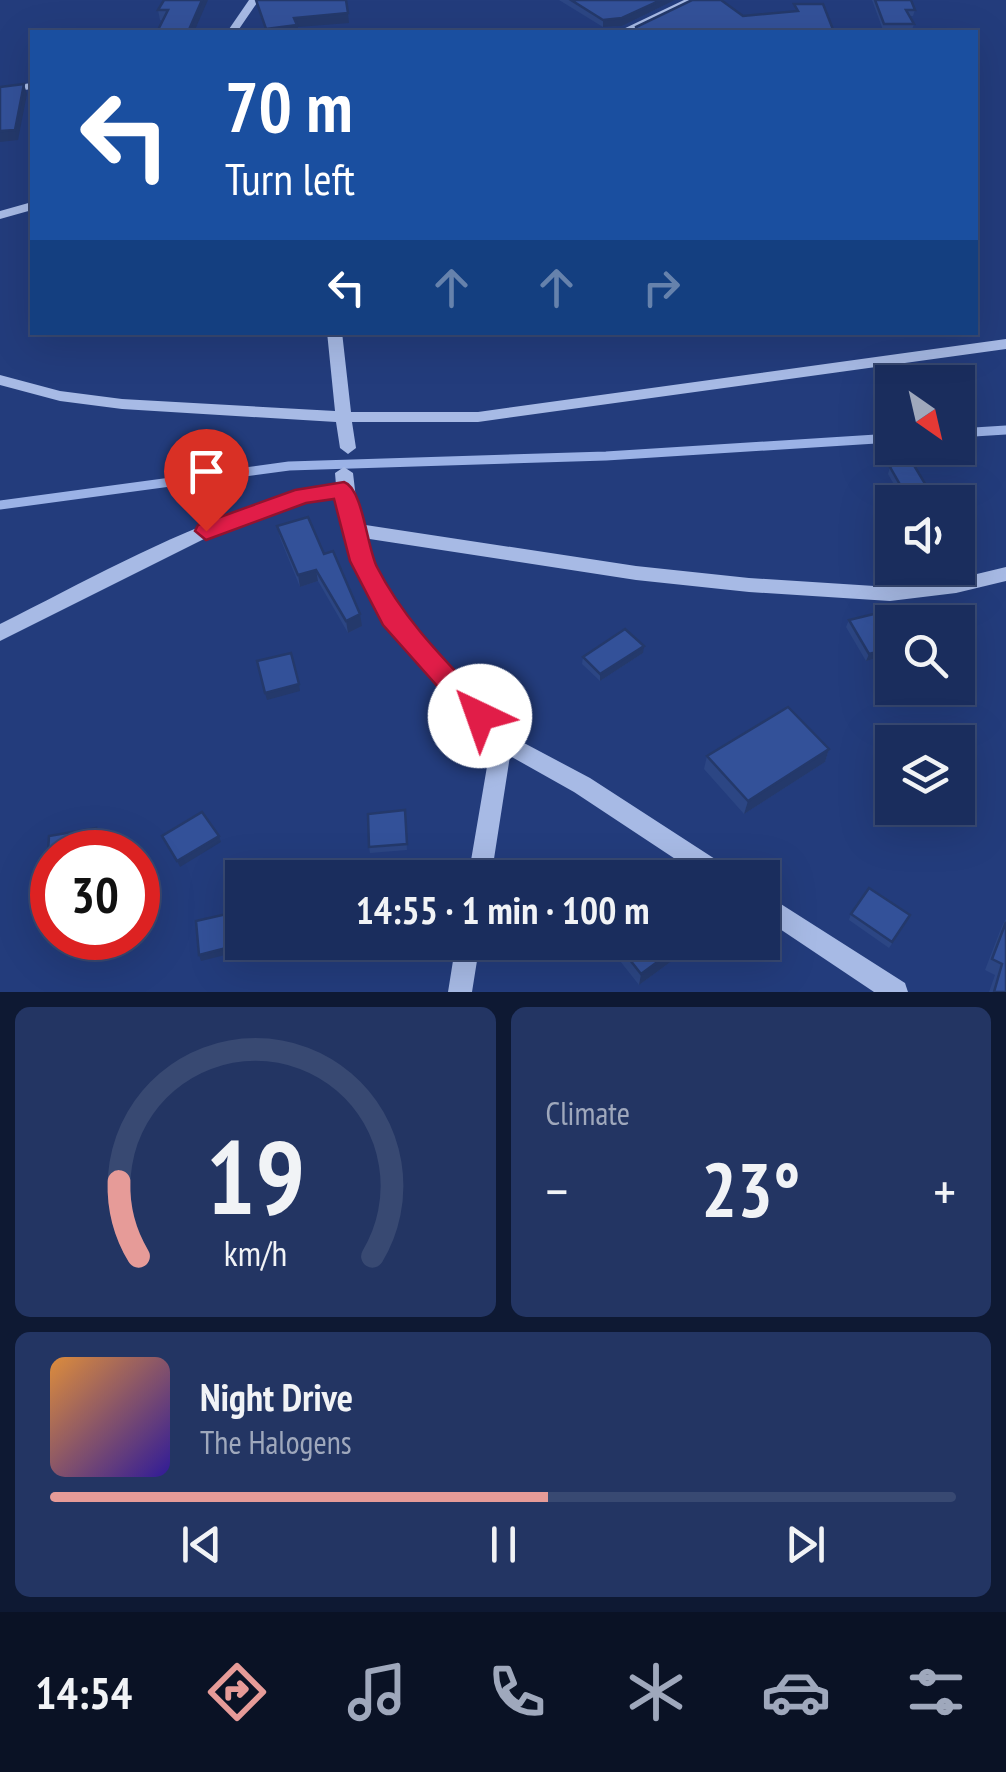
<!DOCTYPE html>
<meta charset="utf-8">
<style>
body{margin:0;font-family:"PT Sans Narrow",sans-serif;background:#233563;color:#f1f3f6;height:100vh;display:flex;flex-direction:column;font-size:38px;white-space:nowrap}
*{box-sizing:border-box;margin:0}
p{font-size:32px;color:#9fa8bc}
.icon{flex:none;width:55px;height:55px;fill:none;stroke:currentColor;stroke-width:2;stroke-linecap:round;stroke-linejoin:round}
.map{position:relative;height:992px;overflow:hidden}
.panel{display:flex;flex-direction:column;gap:15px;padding:15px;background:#0e1933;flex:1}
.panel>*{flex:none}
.guide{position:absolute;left:30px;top:30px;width:948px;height:305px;border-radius:0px;box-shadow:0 10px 40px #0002,0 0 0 2px #384972;background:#1a4fa0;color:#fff;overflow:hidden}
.needle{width:65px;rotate:146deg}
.controls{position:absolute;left:875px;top:365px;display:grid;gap:20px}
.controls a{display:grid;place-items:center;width:100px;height:100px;border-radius:0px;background:#1a2d5d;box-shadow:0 10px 40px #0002,0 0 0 2px #384972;font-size:50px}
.speed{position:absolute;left:30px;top:830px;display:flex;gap:20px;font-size:50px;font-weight:700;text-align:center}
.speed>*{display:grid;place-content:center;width:130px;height:130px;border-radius:50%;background:#1a2d5d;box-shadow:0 10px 40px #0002,0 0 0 2px #384972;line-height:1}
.speed .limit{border:15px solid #d22;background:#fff;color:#111}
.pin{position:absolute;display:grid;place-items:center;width:85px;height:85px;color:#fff;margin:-102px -42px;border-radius:50% 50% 50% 0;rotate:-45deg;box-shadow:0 0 10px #0007}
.pin .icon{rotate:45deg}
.me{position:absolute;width:110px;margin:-55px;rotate:318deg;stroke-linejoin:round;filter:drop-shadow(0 0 8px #0008)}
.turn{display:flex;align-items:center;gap:35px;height:210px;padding:0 30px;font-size:45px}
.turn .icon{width:130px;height:130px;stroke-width:2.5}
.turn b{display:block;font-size:70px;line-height:85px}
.lanes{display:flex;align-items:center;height:95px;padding:0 30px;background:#0003;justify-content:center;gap:50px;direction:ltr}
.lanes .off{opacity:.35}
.big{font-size:75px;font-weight:600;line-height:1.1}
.panel .widget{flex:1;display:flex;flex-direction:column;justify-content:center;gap:15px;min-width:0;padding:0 35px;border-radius:15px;background:#233563}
.panel .dial{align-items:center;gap:0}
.dial svg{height:260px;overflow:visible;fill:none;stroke:#384972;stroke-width:7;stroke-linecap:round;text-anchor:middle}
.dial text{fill:#f1f3f6;stroke:none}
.song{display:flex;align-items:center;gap:30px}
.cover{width:120px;height:120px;border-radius:15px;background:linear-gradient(135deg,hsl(30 70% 55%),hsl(250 70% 35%))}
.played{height:10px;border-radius:5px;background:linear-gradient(90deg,#e69b98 55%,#384972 55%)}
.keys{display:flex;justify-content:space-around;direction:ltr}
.heat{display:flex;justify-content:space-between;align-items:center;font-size:55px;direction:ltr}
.panel .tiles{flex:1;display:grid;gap:15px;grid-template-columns:1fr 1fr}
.widget:last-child{grid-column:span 2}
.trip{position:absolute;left:225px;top:860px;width:555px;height:100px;border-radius:0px;background:#1a2d5d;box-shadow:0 10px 40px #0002,0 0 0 2px #384972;font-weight:600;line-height:100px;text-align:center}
.dock{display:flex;height:160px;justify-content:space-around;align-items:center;background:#0a1225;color:#9fa8bc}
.dock .icon{width:70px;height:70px}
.dock .on{color:#e69b98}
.dock b{font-size:45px;color:#f1f3f6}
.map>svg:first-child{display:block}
</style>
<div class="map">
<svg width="1006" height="992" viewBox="0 0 1006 992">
<rect width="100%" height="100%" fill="#233c7c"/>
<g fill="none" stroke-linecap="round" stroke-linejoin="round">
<path stroke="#9bb2e6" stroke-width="9" d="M958 433 1006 430
M0 505 289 466 606 456 892 438"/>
<path fill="#a7bae5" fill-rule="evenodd" d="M249 0H259L237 32H227Z
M684 0H697L630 32H617Z
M32 83V89L0 93V87Z
M32 202V210L0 219V211Z
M327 332H342L351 412H478L1006 339V349L478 422H352L356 448 348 454 340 448 336 422 122 409 60 401 0 385V375L60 391 122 399 335 411Z
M344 467 353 473 359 524 636 566 749 578 890 587 956 579 1006 567V581L956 593 890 601 749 592 636 580 363 538 382 584 403 615 509 735 590 778 732 870 735 878H704L574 792 510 756 491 878H468L491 743C428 674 343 597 337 497L298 505 216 533 0 641V624C110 569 214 508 336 485L335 473Z
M762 892 905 983 908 992H874L762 917Z
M456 942H480L472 992H448Z"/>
</g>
<path fill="#2c4684" d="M164 0 194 32 160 20 158 10Z
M559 0H675L622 26 603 27Z
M872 0H911L915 10 913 16H909L914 24 912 30H883Z
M890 467 936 502H904L888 474Z
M277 526 324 554 362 626 348 633 318 581 300 587 280 538Z
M849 620 892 634V654L866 661 846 627Z
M643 653 600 681 582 664 583 657Z
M829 749 825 762 744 814 704 769 707 756Z
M405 810 407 850 370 853 369 847Z
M851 914 907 921 889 948 849 920Z
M1006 919V992H989L995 975 985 970 1002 926Z
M605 942H683L680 955 639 985Z"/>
<path fill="#24396b" d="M202 0H208L194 32H188Z
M661 0H675L622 26 603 27V20Z
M348 13 349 23 298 27V32H267L266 29 294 18Z
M24 84 27 94 18 140 0 142V131Z
M316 570 318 581 300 587 298 575Z
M360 614 362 626 348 633 346 621Z
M644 646 643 653 600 681V674Z
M892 648V654L866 661 869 654Z
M299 684 300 691 267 700 265 693Z
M829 749 825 762 744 814 748 801Z
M96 828 100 834 99 852H95Z
M219 836 221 842 180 867 177 861Z
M231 913 237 952 201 961 199 955Z
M683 943 680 955 639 985 641 974Z"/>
<path fill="#335199" stroke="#24396b" stroke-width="2.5" d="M164 0H202L188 32H157L168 10H158Z
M256 0H346L348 13 294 18 297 25 266 29Z
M571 0H661L622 18 603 20Z
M692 0H721L743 16 798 11 794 4H823L834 32H637L636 27Z
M875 0H911L915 10H906L914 24H884Z
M24 84 15 130 0 131V87Z
M909 457 936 502H910L890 467Z
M308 517 324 554 333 551 360 614 346 621 316 570 298 575 277 526Z
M878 613 892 634V648L869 654 849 620Z
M625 629 644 646 600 674 583 657Z
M958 650 965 659 958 662Z
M291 653 299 684 265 693 257 661Z
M788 707 829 749 748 801 707 756Z
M405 810 407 844 369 847 368 814Z
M202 812 219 836 177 861 162 836Z
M96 828 95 852H52V867L47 868 49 836Z
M869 888 910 915 892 942 851 914Z
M231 913 234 946 199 955 196 921Z
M1006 922V992H994L1002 964 992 959Z
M616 942H683V943L641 974Z"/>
<path fill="#e11d48" stroke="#92132f" stroke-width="2.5" d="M344 482C363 488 367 548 377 567 405 622 448 663 490 708L494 716 490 724 480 728 471 724 383 625 350 561 334 499 306 503 206 540 195 531 198 525 295 490Z"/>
</svg>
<div class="controls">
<a><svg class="needle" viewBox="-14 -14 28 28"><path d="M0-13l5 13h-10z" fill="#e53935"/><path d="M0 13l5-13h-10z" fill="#9fa8bc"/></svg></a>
<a><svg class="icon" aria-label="sound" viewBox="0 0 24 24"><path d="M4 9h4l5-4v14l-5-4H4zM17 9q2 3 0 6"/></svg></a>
<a><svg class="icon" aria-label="search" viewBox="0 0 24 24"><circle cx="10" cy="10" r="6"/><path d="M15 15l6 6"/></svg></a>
<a><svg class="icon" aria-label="layers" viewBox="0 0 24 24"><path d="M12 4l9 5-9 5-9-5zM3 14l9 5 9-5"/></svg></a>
</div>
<div class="speed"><div class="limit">30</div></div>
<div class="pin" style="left:206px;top:531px;background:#d93025"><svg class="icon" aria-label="arrive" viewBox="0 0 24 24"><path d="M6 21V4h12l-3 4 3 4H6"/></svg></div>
<svg class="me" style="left:480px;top:716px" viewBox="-20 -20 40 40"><circle r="19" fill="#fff"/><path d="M0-13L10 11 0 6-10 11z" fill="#e11d48"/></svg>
<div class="trip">14:55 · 1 min · 100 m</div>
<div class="guide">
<div class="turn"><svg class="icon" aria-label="left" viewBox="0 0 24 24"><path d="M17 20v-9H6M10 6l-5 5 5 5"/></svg><div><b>70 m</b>Turn left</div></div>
<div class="lanes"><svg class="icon" aria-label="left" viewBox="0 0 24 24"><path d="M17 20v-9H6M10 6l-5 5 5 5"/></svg><svg class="icon off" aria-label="ahead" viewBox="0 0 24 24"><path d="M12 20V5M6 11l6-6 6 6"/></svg><svg class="icon off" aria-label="ahead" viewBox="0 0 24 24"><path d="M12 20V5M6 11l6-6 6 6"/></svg><svg class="icon off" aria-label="right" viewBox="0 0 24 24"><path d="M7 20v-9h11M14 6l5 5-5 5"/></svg></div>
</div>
</div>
<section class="panel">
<div class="tiles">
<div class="widget dial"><svg viewBox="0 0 100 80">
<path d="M14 69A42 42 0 1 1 86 69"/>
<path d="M14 69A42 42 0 0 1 8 46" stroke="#e69b98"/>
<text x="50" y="56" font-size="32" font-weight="700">19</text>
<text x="50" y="72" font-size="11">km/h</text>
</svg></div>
<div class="widget"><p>Climate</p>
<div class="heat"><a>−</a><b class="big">23°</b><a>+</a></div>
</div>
<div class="widget">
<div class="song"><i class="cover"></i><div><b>Night Drive</b><p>The Halogens</p></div></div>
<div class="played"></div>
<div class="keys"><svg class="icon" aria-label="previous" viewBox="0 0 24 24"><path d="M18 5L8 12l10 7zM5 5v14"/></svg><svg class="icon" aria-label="pause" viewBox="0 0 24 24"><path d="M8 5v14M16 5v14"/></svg><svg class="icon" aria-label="next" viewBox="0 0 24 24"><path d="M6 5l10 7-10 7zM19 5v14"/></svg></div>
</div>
</div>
</section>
<nav class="dock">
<b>14:54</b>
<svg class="icon on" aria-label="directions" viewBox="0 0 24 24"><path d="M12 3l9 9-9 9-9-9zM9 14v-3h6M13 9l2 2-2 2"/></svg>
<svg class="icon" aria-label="music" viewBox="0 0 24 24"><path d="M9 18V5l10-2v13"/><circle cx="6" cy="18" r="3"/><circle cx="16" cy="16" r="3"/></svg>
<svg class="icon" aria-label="phone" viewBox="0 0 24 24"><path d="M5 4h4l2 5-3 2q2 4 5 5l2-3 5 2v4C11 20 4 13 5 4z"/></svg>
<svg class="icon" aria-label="climate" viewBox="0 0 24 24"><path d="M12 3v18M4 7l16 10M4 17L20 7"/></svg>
<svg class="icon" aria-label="car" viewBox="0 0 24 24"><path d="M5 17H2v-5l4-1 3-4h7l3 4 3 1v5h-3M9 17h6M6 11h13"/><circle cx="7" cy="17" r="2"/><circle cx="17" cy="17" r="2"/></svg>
<svg class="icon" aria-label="filters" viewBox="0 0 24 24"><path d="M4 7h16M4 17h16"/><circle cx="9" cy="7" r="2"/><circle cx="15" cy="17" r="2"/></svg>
</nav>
